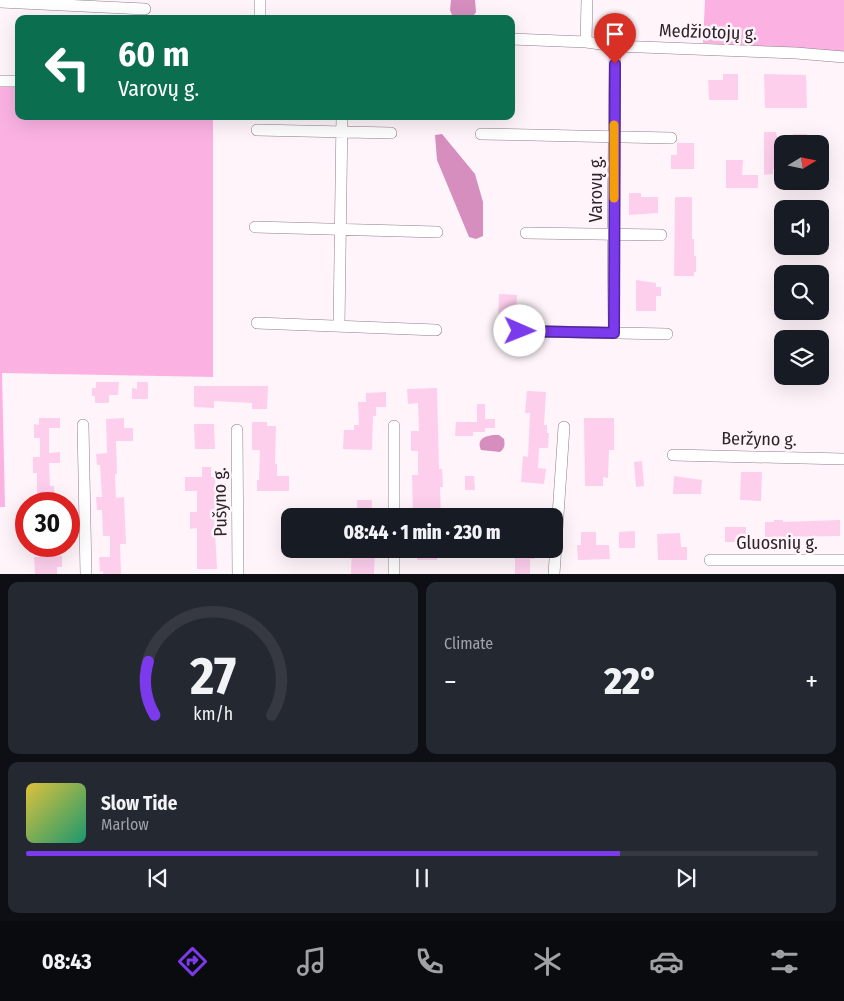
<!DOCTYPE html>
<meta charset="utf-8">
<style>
body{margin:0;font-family:"Fira Sans Condensed",sans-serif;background:#242831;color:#f1f3f6;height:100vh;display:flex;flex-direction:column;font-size:19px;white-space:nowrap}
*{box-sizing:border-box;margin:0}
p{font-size:16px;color:#9ea1a6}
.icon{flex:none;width:28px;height:28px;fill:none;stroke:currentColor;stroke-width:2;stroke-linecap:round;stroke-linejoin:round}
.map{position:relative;height:574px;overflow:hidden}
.drawer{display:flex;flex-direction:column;gap:8px;padding:8px;background:#0d0f14;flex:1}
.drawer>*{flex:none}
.hud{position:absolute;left:15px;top:15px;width:500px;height:105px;border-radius:10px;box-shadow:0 5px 20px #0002;background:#0b6e4f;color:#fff;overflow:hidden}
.needle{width:32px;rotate:80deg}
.tools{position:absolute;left:774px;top:135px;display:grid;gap:10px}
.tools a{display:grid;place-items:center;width:55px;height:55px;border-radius:10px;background:#171b24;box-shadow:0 5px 20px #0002;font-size:25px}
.speed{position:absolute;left:15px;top:492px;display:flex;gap:10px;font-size:25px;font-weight:700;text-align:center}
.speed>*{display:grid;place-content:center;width:65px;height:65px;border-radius:50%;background:#171b24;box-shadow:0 5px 20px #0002;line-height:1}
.speed .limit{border:8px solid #d22;background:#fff;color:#111}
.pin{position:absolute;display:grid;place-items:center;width:42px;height:42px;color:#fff;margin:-51px -21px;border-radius:50% 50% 50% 0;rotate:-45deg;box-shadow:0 0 5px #0007}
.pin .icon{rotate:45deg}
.me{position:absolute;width:55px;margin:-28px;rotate:91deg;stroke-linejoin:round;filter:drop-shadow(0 0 4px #0008)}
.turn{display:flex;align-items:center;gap:18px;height:105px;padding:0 20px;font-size:22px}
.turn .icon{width:65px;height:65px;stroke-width:2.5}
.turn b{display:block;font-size:35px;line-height:42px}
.big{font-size:38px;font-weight:800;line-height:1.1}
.drawer .tile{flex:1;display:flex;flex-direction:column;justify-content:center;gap:8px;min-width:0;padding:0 18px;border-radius:10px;background:#242831}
.drawer .dial{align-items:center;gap:0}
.dial svg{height:130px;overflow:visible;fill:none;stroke:#363941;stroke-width:7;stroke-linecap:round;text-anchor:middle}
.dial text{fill:#f1f3f6;stroke:none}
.song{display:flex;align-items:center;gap:15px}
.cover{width:60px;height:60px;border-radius:8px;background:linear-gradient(135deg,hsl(50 70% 55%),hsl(160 70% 35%))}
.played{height:5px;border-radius:2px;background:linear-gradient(90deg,#7c3aed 75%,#363941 75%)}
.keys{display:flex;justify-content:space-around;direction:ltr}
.heat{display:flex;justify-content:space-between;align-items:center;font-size:28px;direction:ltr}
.drawer .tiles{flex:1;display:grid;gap:8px;grid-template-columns:1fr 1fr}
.tile:last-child{grid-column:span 2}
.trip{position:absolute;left:281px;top:508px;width:282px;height:50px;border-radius:10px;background:#171b24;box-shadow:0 5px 20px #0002;font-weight:800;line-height:50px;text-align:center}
.menu{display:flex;height:80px;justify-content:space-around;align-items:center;background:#090b0e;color:#9ea1a6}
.menu .icon{width:35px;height:35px}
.menu .on{color:#7c3aed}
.menu b{font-size:22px;color:#f1f3f6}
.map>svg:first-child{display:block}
</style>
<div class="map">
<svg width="844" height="574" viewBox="0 0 844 574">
<rect width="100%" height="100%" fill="#fef4fa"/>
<path fill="#fbb2e3" d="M705 0H844V52L703 43Z
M0 85H19V116H213V377L2 373 5 507H0Z"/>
<path fill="#d68ebf" d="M451 0H475L476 12 474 15H452L450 10Z
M442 134 475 174 483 202V236L476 239 469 237 437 160 435 135Z
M494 435H499L504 439C505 445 505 448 500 452L481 450C476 439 485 436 494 435Z"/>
<path fill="#fdcfed" d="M723 74H738V100H709L708 80H723Z
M764 74 806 75 807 108H765Z
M764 132H776L777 138H782V168L773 169V174L764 175Z
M793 134H807V144H793Z
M677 143H694V169H671V155H677Z
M726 160H743L742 175H758V188H726Z
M629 193H641V197H658V213L629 215Z
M675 197H692V239H694V256H696V272H694V276H674Z
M636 280 656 283V287H661V296H656V311H636Z
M499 294 517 295 515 326H498Z
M96 382H119L118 395H109V403H95V396H92V388H96Z
M137 382H148V399H132V388L137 389Z
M194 386H268L267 409H252V403L214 401V408L194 407Z
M437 388 439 469H442L443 487H440L441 516H413L412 475H418V451H411V431H419L418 403 408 404 407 389Z
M527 391 546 392 544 425H547V433H549L548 448H539L538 468 546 469 544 484 521 482 523 456 528 457 530 413H525Z
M386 392V407H376V416H373L372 450 343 449 344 430H354V425H359L358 402H366V393Z
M477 404H485V419H495V428H485V432H473V436H455L456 422H477Z
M39 418H60V428H49V453L60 452V463H49L50 486H54V504H40V499H37V473H33V457H40V438H34V424L39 425Z
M124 418V428H133V441H116L117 474H115L116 498 124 497 126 544H120L121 574H103V571L100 572 99 557H110V536H103L102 510H97L96 497H102L100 465H97L96 454 107 453 106 419Z
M584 418H614V450H609L608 478 603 477V486H585Z
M252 422H267V426H276L275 464H277V476H289V491H257V480H259L260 450H252Z
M194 424H214L215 449H195Z
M642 461 644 486 636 487 634 462Z
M202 467H211V477H215L216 512H214L217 569H197V528L190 529V512H197V491H185V477H202Z
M741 472H762L761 501 740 500Z
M465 476H474L475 490H465Z
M674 476 702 480 701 494H673Z
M357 500H372V516H357Z
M774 520H783V522L840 520V536L765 537V522H774Z
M725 527H746V542H725Z
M635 531V548H619V532Z
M581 532H596V545H609L610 559 578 560 577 545H581Z
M680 533 681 547H687V560H658L657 534Z
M352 549H375L374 574H351Z
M417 549H436L437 560H417Z
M515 549H534V559H530V574H515Z
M62 556V567H57V574H35L34 557Z"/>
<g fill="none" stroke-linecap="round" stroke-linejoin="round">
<g stroke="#917d8a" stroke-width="12">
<path id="minor" d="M260 0V19
M0 2 145 9
M511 39 586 42 615 46 796 53 844 57
M586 42 587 0
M0 81H19
M257 130 391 133
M481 134 671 138
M255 227 437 232
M526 233 661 235
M257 323 436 330
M339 326 342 116
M521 331 667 334
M614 333 613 234 615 46
M83 425 86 574
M237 430 238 574
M673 455 844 459
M394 516V426
M710 560H844
M394 574V549
M554 574 564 427"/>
</g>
<use href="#minor" stroke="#fff" stroke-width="11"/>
</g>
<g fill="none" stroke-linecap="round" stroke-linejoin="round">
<g stroke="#51269a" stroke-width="12">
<path id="route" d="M520 331 614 333 615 64"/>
</g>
<use href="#route" stroke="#7c3aed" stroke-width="9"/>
<path stroke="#f59e0b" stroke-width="9" d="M614 198V125"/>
</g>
<g text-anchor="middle" stroke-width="5" stroke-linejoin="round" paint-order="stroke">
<g font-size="18" fill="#2c2429" stroke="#fef4fa">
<text transform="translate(708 32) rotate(2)" y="6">Medžiotojų g.</text>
<text transform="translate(596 189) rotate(-90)" y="6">Varovų g.</text>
<text transform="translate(759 439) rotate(1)" y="6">Beržyno g.</text>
<text transform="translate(220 502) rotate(-91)" y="6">Pušyno g.</text>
<text x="777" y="549">Gluosnių g.</text>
</g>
</g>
</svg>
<div class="tools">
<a><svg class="needle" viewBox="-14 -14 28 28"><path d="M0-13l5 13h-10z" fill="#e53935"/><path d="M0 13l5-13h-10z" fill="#9ea1a6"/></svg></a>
<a><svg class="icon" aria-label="sound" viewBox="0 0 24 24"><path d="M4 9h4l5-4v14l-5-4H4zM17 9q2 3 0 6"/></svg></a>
<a><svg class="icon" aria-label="search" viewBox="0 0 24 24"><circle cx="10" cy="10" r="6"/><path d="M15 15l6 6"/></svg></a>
<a><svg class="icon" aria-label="layers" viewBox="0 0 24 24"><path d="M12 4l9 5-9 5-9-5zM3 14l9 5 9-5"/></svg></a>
</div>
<div class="speed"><div class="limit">30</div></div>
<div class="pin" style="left:615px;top:64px;background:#d93025"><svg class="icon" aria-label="arrive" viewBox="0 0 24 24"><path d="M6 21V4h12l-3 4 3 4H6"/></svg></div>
<svg class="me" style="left:520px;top:331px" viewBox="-20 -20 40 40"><circle r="19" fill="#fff"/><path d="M0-13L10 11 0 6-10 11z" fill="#7c3aed"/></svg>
<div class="trip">08:44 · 1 min · 230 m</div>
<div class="hud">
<div class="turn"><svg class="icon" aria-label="left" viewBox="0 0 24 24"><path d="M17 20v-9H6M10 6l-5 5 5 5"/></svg><div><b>60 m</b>Varovų g.</div></div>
</div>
</div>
<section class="drawer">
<div class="tiles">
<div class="tile dial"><svg viewBox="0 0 100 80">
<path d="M14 69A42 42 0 1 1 86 69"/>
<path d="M14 69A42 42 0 0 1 10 36" stroke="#7c3aed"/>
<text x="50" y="56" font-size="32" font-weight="700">27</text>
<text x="50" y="72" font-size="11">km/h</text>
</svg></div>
<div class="tile"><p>Climate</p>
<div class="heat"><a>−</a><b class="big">22°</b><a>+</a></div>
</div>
<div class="tile">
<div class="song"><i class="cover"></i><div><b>Slow Tide</b><p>Marlow</p></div></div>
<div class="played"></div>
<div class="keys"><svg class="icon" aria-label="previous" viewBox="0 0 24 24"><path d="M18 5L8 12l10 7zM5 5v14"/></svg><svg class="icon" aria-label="pause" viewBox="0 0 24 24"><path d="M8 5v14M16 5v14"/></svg><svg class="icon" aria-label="next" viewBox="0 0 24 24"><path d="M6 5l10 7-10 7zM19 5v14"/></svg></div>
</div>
</div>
</section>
<nav class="menu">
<b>08:43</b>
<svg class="icon on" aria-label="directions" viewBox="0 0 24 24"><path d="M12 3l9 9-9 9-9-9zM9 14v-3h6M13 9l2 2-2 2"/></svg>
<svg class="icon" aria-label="music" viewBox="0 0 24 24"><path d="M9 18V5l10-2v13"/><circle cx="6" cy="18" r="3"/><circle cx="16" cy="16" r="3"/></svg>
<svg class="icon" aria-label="phone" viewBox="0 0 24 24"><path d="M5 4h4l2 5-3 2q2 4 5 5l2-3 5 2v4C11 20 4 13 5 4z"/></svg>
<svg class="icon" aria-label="climate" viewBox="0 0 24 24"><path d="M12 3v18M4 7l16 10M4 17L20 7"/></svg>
<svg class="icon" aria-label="car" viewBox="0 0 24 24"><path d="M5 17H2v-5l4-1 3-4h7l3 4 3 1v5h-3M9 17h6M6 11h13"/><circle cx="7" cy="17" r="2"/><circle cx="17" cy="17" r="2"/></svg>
<svg class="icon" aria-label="filters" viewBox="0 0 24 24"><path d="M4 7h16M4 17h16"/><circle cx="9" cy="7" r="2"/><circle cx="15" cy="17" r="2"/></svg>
</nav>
